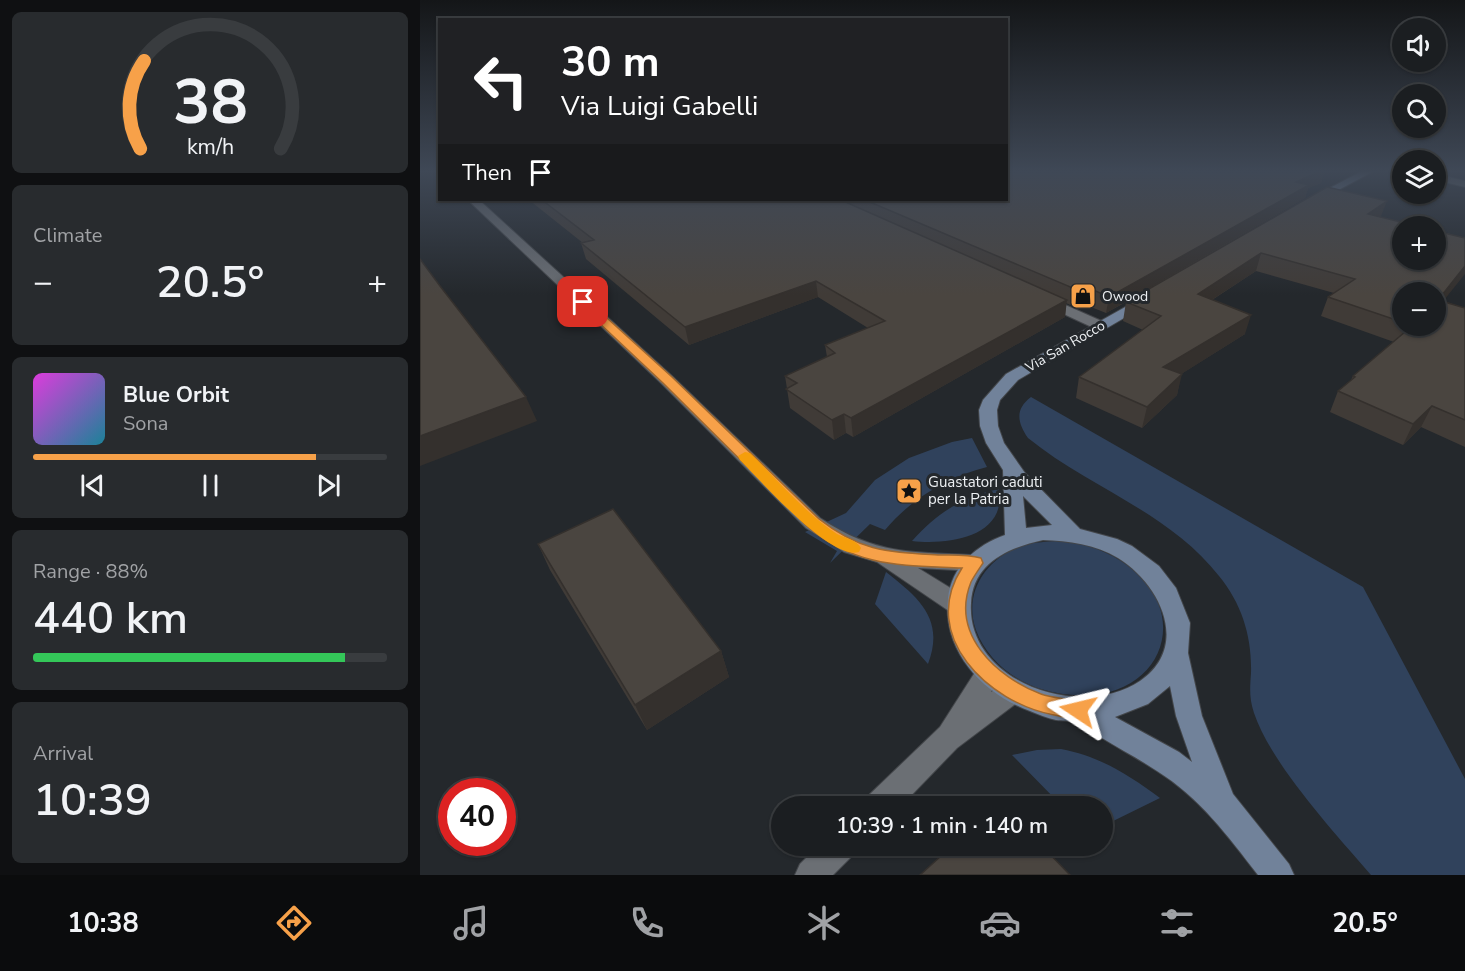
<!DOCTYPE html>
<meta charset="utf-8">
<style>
body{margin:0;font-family:"Nunito Sans",sans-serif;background:#282b2e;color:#f1f3f6;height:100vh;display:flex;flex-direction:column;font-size:22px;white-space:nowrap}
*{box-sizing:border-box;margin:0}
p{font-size:20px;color:#a0a2a5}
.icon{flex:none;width:33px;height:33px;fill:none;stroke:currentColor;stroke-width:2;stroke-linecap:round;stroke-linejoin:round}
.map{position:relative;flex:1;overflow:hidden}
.details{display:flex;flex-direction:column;gap:12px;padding:12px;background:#0f1012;width:420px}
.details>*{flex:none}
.banner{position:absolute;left:18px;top:18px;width:570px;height:183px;border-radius:0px;box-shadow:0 2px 4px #0004,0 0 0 2px #393c3f;background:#202124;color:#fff;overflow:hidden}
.fabs{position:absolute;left:972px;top:18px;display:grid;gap:12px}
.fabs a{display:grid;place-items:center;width:54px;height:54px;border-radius:50%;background:#1b1e21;box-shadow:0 2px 4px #0004,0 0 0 2px #393c3f;font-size:30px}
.speed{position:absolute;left:18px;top:778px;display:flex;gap:12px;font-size:30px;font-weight:700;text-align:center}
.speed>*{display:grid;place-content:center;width:78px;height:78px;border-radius:50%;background:#1b1e21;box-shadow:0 2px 4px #0004,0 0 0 2px #393c3f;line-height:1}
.speed .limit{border:9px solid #d22;background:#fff;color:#111}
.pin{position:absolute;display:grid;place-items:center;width:51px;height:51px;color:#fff;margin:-26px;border-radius:12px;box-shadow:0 3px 9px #0006}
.me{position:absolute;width:66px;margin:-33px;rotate:280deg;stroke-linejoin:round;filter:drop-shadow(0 0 4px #0008)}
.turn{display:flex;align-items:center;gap:21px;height:126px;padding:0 24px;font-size:27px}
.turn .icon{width:78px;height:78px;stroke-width:2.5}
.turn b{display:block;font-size:42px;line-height:51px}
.then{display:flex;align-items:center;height:57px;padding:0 24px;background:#0003;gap:12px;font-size:22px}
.big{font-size:45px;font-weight:600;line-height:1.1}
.details .widget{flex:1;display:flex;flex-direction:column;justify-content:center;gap:9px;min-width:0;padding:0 21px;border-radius:9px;background:#282b2e}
.details .dial{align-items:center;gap:0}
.dial svg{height:156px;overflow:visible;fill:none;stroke:#393c3f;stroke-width:7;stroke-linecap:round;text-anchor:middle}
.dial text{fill:#f1f3f6;stroke:none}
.song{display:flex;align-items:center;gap:18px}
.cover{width:72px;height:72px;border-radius:9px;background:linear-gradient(135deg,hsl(300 70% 55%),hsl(190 70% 35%))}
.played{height:6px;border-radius:3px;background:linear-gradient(90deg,#f7a149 80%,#393c3f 80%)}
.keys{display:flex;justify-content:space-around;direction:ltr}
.heat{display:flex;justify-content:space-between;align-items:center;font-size:33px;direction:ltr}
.charge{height:9px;border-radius:4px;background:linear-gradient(90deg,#34c759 88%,#393c3f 0)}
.trip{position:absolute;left:351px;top:796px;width:342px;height:60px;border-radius:30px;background:#1b1e21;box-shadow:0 2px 4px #0004,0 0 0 2px #393c3f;font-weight:600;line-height:60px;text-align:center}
.menu{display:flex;height:96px;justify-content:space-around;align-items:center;background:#0b0c0d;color:#a0a2a5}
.menu .icon{width:42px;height:42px}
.menu .selected{color:#f7a149}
.menu b{font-size:27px;color:#f1f3f6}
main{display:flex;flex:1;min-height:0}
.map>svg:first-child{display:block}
</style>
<main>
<section class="details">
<div class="widget dial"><svg viewBox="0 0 100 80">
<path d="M14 69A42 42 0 1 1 86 69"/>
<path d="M14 69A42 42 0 0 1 16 24" stroke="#f7a149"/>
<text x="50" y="56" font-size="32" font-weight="700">38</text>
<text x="50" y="72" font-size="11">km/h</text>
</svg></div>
<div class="widget"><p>Climate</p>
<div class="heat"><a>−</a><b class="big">20.5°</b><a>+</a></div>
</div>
<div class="widget">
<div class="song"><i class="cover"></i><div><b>Blue Orbit</b><p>Sona</p></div></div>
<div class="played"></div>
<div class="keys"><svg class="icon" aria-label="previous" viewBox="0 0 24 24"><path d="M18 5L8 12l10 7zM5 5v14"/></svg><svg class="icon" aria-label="pause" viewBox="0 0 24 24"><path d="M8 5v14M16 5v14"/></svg><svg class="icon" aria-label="next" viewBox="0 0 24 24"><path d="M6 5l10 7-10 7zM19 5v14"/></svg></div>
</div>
<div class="widget"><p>Range · 88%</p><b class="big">440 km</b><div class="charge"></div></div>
<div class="widget"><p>Arrival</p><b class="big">10:39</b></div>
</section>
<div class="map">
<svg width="1045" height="875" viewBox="0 0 1045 875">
<rect width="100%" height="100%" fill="#24282c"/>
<path fill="#30425c" d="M611 397 943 587 1045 779V875H951C915 833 851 764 834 713 829 698 830 688 831 673 832 637 822 604 799 576 749 512 668 487 608 438 597 422 595 409 611 397Z
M552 438 567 467C527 477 491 499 465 530L450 524 410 563 417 551 385 532 426 513 455 480 489 458 532 442Z
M579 489C587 538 527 545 492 541 517 513 542 497 579 489Z
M635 541C645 542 656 542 666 545 795 586 750 727 621 689 592 680 566 658 556 630 542 591 569 554 608 544 616 542 626 542 635 541Z
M466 572C499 598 525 619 508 664L455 604Z
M641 749C679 756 709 775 740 798L683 826 682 807H643L592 755 617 750Z"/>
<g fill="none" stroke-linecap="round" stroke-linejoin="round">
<g stroke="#43464a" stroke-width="2">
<path id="street" d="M1016 174 1045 181V187L1016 180Z
M48 200H59L253 377 400 518C455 555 492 552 555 555L563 557 566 563 563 569 555 571 498 568 545 597 549 604 545 611 537 613 529 611 457 562 424 552 386 528 241 383Z
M625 296 686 323 688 326 681 330 676 329 620 303 618 300Z
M568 663 577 666 581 674 571 692 593 679 602 683 606 691 602 699 537 748 480 807H444L448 796 520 727 559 666Z
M398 846H436L431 857 413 875H375L380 864Z"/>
</g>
<g stroke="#43464a" stroke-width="2">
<path id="secondary" d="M940 172H952L898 201 889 199Z
M723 297 730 301 728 304 598 380 580 400 577 410 578 426 584 443 605 473 660 529 697 539 712 546 739 566 756 588 770 623 768 653 782 716 813 794 869 864 874 875H838C807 835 780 798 737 771 719 759 700 749 682 738 673 733 664 726 654 722 649 720 642 721 636 720 627 718 618 714 610 711 563 694 523 652 528 599 531 566 557 545 585 535L583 470 566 443 560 426 559 410 563 400 586 374ZM603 496 632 525 606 528ZM623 540C649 541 675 544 698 558 740 584 771 646 720 681 661 721 546 682 551 603 553 563 588 548 623 540ZM750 686 756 716 772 762 759 752 695 717 728 704Z"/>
</g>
<use href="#street" fill="#6b6f74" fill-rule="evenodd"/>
<use href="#secondary" fill="#71829a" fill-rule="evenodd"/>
</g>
<path fill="#403b37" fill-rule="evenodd" d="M586 172H904L901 183 888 188 885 198 736 285 961 216 960 217 1023 301 1045 308V447L1001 427 983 445 910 412 918 391 931 380 933 376 974 342 901 316 908 297 914 293 836 271 792 300 825 334 761 374 757 395 722 428 656 398 659 377 723 330 703 321 706 302 686 313 666 305 659 309 646 303 645 317 433 437 426 433 414 440 370 408 365 376 407 357 405 345 448 328 398 297 269 345 166 259 161 243H163L109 200H586ZM982 292 1016 326H982Z
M118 544 301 651 309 677 227 730 130 570Z"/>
<path fill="#34302d" d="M898 172H904L901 183 888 188 885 198 686 313 689 297 876 182Z
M967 201 961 216 942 230 948 214Z
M841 253 836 271 773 312 778 294Z
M1045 266V274L1016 310 1018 300Z
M396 281 398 297 269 345 265 327Z
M669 288 666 305 659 309 662 292Z
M647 300 645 317 433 437 431 418Z
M831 315 825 334 739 388 743 367Z
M762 374 757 395 722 428 727 407Z
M106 397 117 421 0 466V436Z
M1012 406 1001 427 983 445 993 424Z
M424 414 426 433 414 440 412 420Z
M301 651 309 677 227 730 215 705Z"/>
<path fill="#4a4540" stroke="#34302d" stroke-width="1.5" d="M586 172H898L876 182 889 185 689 297 669 288 662 292 445 200H586Z
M907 187 967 201 948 214 997 226H982V260H1016V231L1045 238V266L1018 300 1045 308V420L1012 406 993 424 918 391 935 377 933 376 992 326H1016V292H982V322L908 297 935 279 841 253 778 294 831 315 743 367 762 374 727 407 659 377 741 316 706 302Z
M122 200H421L647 300 431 418 424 414 412 420 366 389 377 383 365 376 415 353 405 345 465 321 396 281 265 327 161 243 174 240Z
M0 259 20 286 106 397 0 436Z
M193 509 301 651 215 705 118 544Z
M581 802 585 807H575Z
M532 846H622L650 875H500Z"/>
<linearGradient id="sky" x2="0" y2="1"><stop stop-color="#141618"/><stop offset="0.58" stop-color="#3f4856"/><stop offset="1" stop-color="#3f4856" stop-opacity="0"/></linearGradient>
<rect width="1045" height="295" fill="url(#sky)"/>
<path fill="#f7a149" stroke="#a1692f" stroke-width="1.5" d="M159 299H166L252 377 399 519C441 552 468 552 518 555 532 555 547 554 561 558L563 563C559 569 554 576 551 582 530 634 576 677 621 694 635 699 651 698 666 704L668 710 666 717C655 721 645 717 634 715 569 703 498 636 542 568 481 565 438 568 388 527L243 383 159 304Z"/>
<path fill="#f59e0b" d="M325 452 330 453C357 479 386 514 417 534 425 538 437 540 441 548L439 552C411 561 340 480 320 460L318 456Z"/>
<defs>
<g id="shop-square" transform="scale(1.35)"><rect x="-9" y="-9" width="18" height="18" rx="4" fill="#f7a149" stroke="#24282c"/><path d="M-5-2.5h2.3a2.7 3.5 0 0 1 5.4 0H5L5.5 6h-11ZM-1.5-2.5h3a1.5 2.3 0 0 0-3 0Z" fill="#111"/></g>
<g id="sight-square" transform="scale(1.35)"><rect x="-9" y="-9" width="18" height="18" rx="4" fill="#f7a149" stroke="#24282c"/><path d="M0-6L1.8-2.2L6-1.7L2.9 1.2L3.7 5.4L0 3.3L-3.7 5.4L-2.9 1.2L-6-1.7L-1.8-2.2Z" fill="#111"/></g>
</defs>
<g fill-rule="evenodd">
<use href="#shop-square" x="663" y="296"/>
<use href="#sight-square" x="489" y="491"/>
</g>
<g text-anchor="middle" stroke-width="6" stroke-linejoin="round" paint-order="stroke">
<g font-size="14" fill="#eceff2" stroke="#24282c" text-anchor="start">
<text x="682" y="301">Owood</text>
</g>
<g font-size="14" fill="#eceff2" stroke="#24282c">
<text transform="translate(645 346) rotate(-30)" y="5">Via San Rocco</text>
</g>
<g font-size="15" fill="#eceff2" stroke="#24282c" text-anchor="start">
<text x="508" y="487">Guastatori caduti<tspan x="508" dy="17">per la Patria</tspan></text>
</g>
</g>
</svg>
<div class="fabs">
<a><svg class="icon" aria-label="sound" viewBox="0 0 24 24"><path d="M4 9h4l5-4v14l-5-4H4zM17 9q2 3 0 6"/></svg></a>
<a><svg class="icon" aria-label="search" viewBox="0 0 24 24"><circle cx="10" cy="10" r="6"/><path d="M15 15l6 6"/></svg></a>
<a><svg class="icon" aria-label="layers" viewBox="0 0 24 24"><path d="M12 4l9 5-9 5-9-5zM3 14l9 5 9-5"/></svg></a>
<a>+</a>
<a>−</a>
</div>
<div class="speed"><div class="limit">40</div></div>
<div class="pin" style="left:163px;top:302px;background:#d93025"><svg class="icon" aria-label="arrive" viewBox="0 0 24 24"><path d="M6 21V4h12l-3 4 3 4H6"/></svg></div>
<svg class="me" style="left:658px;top:710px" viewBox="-20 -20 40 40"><path d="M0-17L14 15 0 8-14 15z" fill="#f7a149" stroke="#fff" stroke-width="4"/></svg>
<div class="trip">10:39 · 1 min · 140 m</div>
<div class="banner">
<div class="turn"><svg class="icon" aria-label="left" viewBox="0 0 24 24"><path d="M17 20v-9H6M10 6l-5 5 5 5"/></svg><div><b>30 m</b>Via Luigi Gabelli</div></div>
<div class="then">Then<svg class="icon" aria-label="arrive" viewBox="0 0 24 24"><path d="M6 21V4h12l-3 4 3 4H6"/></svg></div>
</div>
</div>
</main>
<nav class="menu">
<b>10:38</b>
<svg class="icon selected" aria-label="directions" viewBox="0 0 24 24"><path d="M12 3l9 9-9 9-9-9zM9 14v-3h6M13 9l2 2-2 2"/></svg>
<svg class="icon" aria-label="music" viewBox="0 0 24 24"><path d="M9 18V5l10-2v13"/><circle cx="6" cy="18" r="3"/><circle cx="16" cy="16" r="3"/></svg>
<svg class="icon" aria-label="phone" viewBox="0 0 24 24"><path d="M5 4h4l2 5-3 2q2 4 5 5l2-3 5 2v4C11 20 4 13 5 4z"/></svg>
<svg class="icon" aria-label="climate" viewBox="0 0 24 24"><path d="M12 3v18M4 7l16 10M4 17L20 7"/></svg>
<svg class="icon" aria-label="car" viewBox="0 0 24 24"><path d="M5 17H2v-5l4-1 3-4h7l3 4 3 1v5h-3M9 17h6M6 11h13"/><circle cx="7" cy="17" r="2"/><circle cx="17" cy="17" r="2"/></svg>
<svg class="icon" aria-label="filters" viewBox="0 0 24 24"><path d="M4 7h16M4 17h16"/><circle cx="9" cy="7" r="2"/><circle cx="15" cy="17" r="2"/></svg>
<b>20.5°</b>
</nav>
